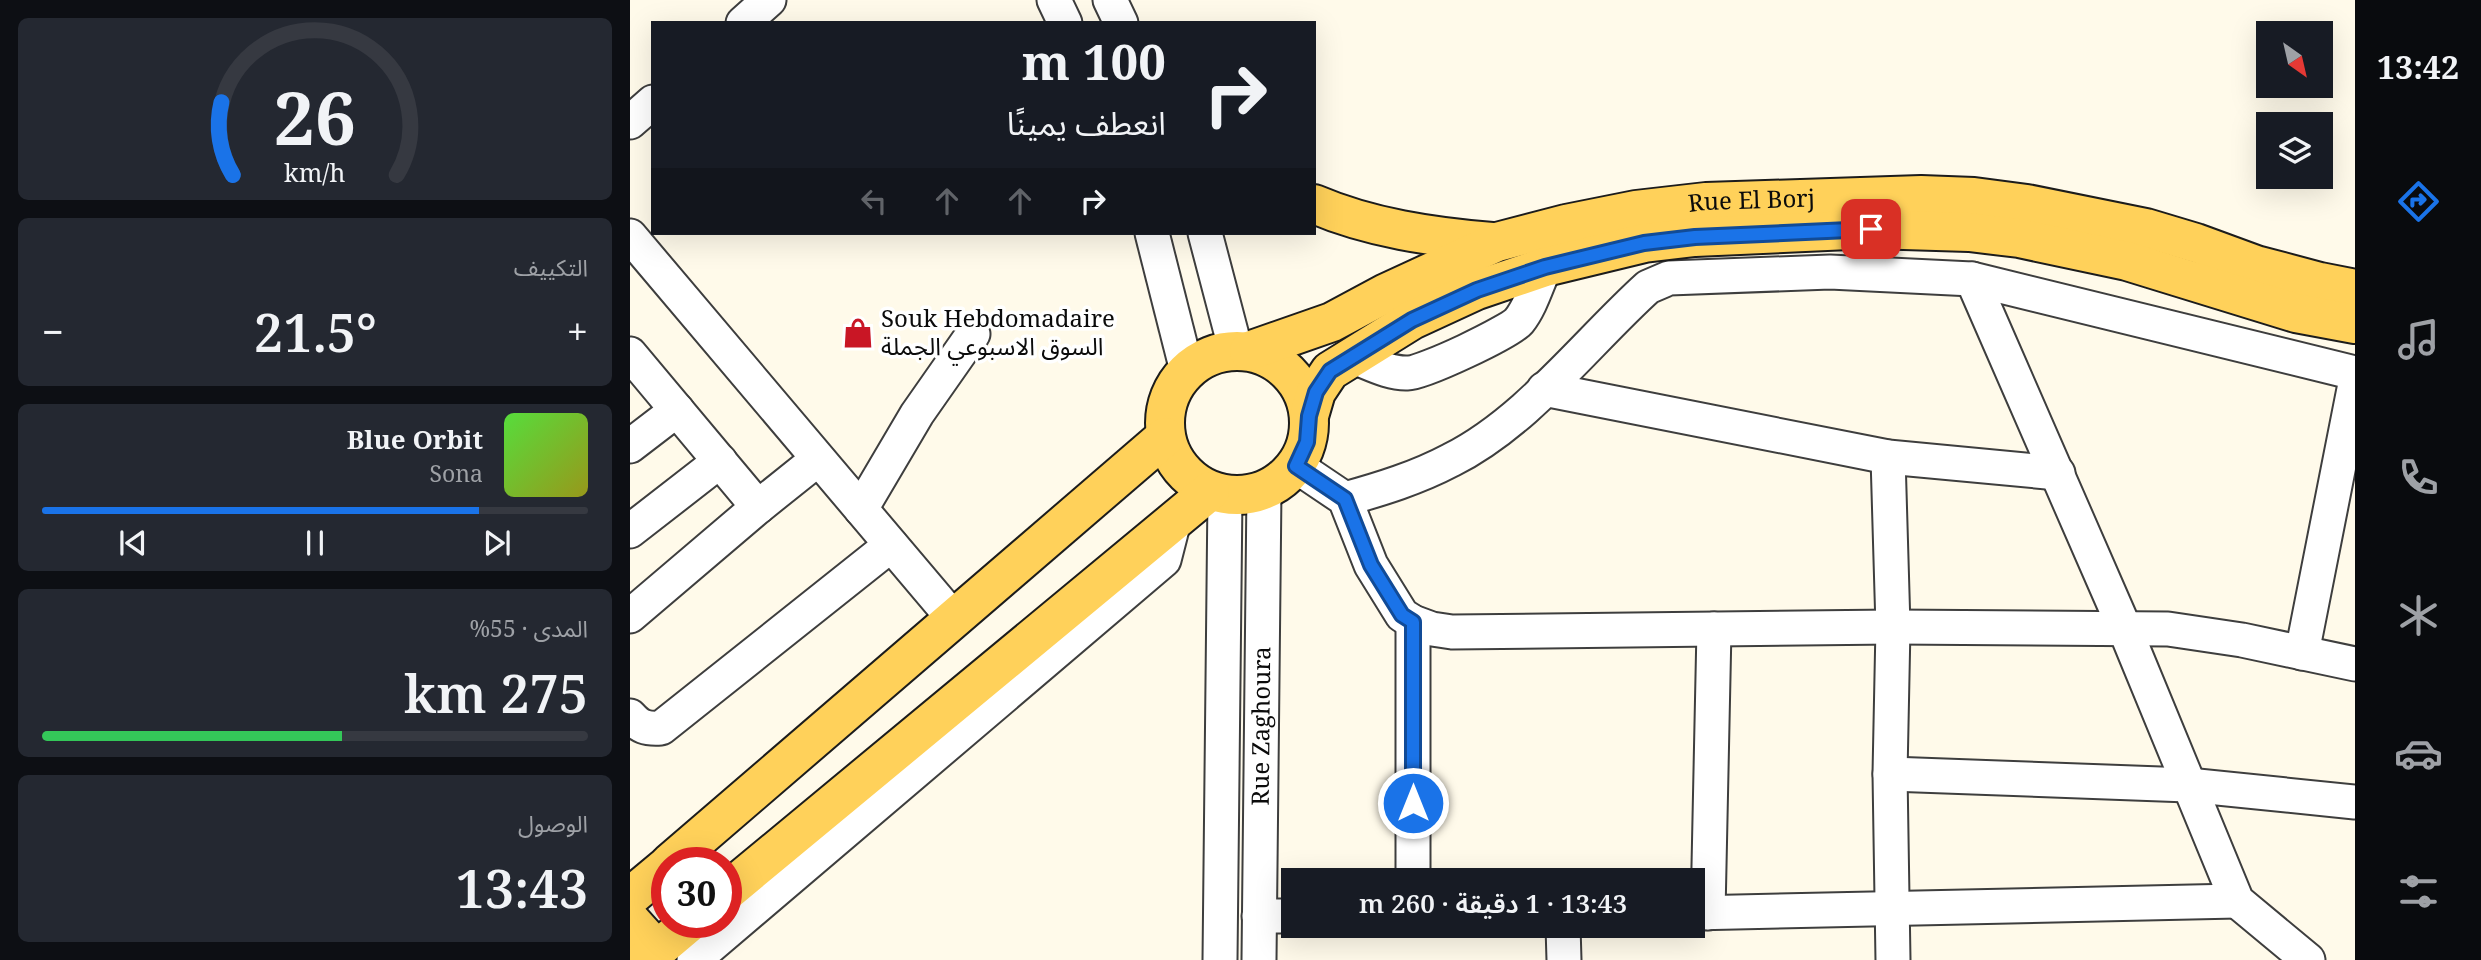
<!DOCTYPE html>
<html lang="ar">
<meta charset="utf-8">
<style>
body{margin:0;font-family:"Noto Serif","Noto Sans Arabic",serif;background:#242831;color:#f1f3f6;direction:rtl;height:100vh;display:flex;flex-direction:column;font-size:26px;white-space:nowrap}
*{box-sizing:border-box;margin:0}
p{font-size:23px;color:#9ea1a6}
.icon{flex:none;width:38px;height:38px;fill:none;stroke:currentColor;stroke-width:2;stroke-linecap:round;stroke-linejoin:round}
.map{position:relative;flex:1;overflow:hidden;direction:ltr}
.panel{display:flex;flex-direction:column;gap:18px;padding:18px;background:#0d0f14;width:630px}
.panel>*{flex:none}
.guide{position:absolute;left:21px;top:21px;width:665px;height:214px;border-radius:0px;box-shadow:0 7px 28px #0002;direction:rtl;background:#171b24;color:#f1f3f6;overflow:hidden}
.needle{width:46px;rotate:146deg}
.fabs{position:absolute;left:1626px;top:21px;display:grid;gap:14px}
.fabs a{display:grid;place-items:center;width:77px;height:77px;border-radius:0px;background:#171b24;box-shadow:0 7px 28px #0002;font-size:35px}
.speed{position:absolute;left:21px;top:847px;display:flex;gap:14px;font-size:35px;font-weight:700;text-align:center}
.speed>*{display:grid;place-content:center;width:91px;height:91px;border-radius:50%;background:#171b24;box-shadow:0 7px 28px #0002;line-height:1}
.speed .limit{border:10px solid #d22;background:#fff;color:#111}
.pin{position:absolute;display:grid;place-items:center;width:60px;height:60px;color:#fff;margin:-30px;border-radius:14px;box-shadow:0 4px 10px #0006}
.me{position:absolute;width:77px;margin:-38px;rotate:0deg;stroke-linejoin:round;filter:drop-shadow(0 0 5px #0008)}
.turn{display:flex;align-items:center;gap:24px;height:147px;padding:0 35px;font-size:32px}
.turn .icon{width:91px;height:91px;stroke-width:2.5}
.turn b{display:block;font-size:49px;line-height:60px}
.lanes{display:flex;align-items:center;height:66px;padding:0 35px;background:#0003;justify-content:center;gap:35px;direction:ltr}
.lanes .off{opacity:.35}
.big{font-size:52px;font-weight:600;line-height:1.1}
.panel .card{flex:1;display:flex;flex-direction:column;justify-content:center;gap:10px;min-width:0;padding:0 24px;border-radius:10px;background:#242831}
.panel .dial{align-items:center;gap:0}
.dial svg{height:182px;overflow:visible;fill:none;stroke:#363941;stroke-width:7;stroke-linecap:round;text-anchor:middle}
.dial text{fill:#f1f3f6;stroke:none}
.song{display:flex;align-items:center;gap:21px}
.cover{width:84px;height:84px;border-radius:10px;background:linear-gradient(135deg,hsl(110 70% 55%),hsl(60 70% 35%))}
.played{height:7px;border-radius:4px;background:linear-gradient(90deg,#1a73e8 80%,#363941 80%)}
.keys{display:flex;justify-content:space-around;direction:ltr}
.heat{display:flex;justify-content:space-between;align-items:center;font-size:38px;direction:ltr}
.charge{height:10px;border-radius:5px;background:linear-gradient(90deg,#34c759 55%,#363941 0)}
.trip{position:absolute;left:651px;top:868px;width:424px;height:70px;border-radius:0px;background:#171b24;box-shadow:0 7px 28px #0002;font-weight:600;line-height:70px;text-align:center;direction:rtl}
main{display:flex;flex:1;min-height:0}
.tabs{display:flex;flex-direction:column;width:126px;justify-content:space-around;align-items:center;background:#090b0e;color:#9ea1a6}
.tabs .icon{width:49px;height:49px}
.tabs .current{color:#1a73e8}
.tabs b{font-size:32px;color:#f1f3f6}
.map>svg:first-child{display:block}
</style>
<main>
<nav class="tabs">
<b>13:42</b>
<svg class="icon current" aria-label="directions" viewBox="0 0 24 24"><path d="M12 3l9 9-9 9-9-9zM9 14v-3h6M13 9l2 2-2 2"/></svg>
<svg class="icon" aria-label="music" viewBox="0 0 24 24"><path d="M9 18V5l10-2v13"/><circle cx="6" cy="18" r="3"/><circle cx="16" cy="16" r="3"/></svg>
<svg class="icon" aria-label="phone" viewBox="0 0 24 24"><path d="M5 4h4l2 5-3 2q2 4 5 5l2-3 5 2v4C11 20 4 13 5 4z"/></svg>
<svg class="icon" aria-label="climate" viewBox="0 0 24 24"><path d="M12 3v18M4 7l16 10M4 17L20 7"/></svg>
<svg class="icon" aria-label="car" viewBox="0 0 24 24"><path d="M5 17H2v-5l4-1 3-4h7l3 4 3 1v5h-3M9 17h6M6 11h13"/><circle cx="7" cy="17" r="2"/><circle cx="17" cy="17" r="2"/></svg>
<svg class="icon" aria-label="filters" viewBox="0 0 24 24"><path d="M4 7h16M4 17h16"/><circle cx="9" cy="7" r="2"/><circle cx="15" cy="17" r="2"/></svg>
</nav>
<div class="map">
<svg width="1725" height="960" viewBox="0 0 1725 960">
<rect width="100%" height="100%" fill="#fffaea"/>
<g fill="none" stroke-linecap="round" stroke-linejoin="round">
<g stroke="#3e3e3e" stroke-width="37">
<g id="minor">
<path d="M424 0 435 23"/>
<path d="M480 0 491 23"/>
<path d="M113 23 139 0"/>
<path d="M0 122 23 102"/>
<path d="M522 233 557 371"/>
<path d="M575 233 606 351"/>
<path d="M0 236 324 619"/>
<path d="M1342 279 1494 627 1607 901 1678 960"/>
<path d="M0 354 128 507"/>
<path d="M721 356C738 362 759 374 778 373 793 373 880 332 889 321 901 306 907 284 915 267"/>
<path d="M914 389 1258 457 1428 473"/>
<path d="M0 446 47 410"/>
<path d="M1258 457 1263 627 1260 774 1263 960"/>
<path d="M666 466 715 499 741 565 772 615 783 622 802 629 822 632 1263 627 1538 629 1612 640 1725 664"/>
<path d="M715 499C751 489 787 478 821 460 897 422 956 343 1018 287L1039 278 1200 272 1342 279 1725 373"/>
<path d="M231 509 287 414 343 334"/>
<path d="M0 531 90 461"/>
<path d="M0 616 128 507 188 459"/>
<path d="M783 622V880"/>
<path d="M1672 653 1725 384"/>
<path d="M0 716C10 727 16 729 31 728L261 545"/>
<path d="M1260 774 1558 785 1725 802"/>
<path d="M1062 913 1607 901"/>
<path d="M1078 913 1084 629"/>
<path d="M629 916H663"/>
<path d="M933 926 934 960"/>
<path d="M64 960 534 560 544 521"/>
<path d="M590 960 595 495"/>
<path id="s1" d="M629 960 634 490"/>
</g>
</g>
<g stroke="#1c1c1c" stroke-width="42">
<g id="major">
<path d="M684 204C740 228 802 237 862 242"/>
<circle cx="607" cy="423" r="72"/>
<path id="s2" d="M619 351 702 322 756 293 867 242 936 224 1006 210 1076 202 1291 195 1344 197 1397 204 1516 228 1566 243 1626 265 1690 282 1725 289"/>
<path d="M679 416 686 392 700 371 782 320 847 290 915 267 1014 243 1065 237 1241 229 1339 232 1389 238 1497 261 1666 313 1725 324"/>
<path d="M40 863 535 437"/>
<path d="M96 892 580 491"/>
<path d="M0 897 37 866"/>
<path d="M0 920 27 950"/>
<path d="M15 960 60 922"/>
</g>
</g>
<use href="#minor" stroke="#fff" stroke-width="33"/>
<use href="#major" stroke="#ffd15a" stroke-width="38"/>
</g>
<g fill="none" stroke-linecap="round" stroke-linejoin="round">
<g stroke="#114b97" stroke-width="18">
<path id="route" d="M783 803V622L772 615 741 565 715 499 666 466 677 442 679 416 686 392 700 371 782 320 847 290 915 267 1014 243 1065 237 1241 229"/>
</g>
<use href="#route" stroke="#1a73e8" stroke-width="12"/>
</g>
<defs>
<g id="shop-bare" transform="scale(2.415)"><path d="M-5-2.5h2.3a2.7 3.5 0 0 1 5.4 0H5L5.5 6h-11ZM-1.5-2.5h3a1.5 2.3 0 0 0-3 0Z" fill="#c91625" stroke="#fff" stroke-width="2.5" paint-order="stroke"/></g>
</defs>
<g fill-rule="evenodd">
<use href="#shop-bare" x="228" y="333"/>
</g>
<g text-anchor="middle" stroke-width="7" stroke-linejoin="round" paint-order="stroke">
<g font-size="24" fill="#0b0b0b" stroke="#fff">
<text dy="8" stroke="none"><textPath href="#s2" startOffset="530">Rue El Borj</textPath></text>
<text dy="8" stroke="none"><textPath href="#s1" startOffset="234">Rue Zaghoura</textPath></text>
</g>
<g font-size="24" fill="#0b0b0b" stroke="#fff" text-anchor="start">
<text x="251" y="327">Souk Hebdomadaire<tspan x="251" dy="28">السوق الاسبوعي الجملة</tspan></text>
</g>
</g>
</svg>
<div class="fabs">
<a><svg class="needle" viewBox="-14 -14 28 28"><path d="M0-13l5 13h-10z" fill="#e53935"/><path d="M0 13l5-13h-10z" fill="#9ea1a6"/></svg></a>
<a><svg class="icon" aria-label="layers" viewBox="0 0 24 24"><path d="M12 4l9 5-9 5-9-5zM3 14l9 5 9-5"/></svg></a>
</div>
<div class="speed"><div class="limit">30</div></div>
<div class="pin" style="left:1241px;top:229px;background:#d93025"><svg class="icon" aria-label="arrive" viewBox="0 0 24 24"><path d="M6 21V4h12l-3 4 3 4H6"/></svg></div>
<svg class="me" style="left:783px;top:803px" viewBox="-20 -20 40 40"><circle r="17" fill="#1a73e8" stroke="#fff" stroke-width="3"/><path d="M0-11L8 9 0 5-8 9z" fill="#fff"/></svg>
<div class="trip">13:43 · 1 دقيقة · 260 m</div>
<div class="guide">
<div class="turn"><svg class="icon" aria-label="right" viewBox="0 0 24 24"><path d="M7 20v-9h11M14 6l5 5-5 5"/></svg><div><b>100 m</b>انعطف يمينًا</div></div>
<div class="lanes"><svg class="icon off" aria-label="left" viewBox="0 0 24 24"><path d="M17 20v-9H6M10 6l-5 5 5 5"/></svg><svg class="icon off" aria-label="ahead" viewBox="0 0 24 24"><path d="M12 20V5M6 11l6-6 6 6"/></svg><svg class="icon off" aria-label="ahead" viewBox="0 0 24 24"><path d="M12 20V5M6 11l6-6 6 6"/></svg><svg class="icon" aria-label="right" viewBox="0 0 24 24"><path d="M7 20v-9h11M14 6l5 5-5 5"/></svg></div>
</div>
</div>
<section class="panel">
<div class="card dial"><svg viewBox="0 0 100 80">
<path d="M14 69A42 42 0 1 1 86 69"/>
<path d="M14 69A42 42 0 0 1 9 37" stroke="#1a73e8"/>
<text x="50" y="56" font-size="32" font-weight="700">26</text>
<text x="50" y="72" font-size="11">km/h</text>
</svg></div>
<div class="card"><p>التكييف</p>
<div class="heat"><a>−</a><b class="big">21.5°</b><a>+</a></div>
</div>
<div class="card">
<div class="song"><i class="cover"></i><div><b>Blue Orbit</b><p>Sona</p></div></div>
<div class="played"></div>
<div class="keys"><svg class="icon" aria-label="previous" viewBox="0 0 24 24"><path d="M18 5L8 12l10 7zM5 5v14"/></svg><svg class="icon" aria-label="pause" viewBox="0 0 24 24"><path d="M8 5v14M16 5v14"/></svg><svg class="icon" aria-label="next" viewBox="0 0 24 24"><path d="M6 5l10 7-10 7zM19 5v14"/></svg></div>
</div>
<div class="card"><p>المدى · 55%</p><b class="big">275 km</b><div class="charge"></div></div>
<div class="card"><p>الوصول</p><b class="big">13:43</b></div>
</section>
</main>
